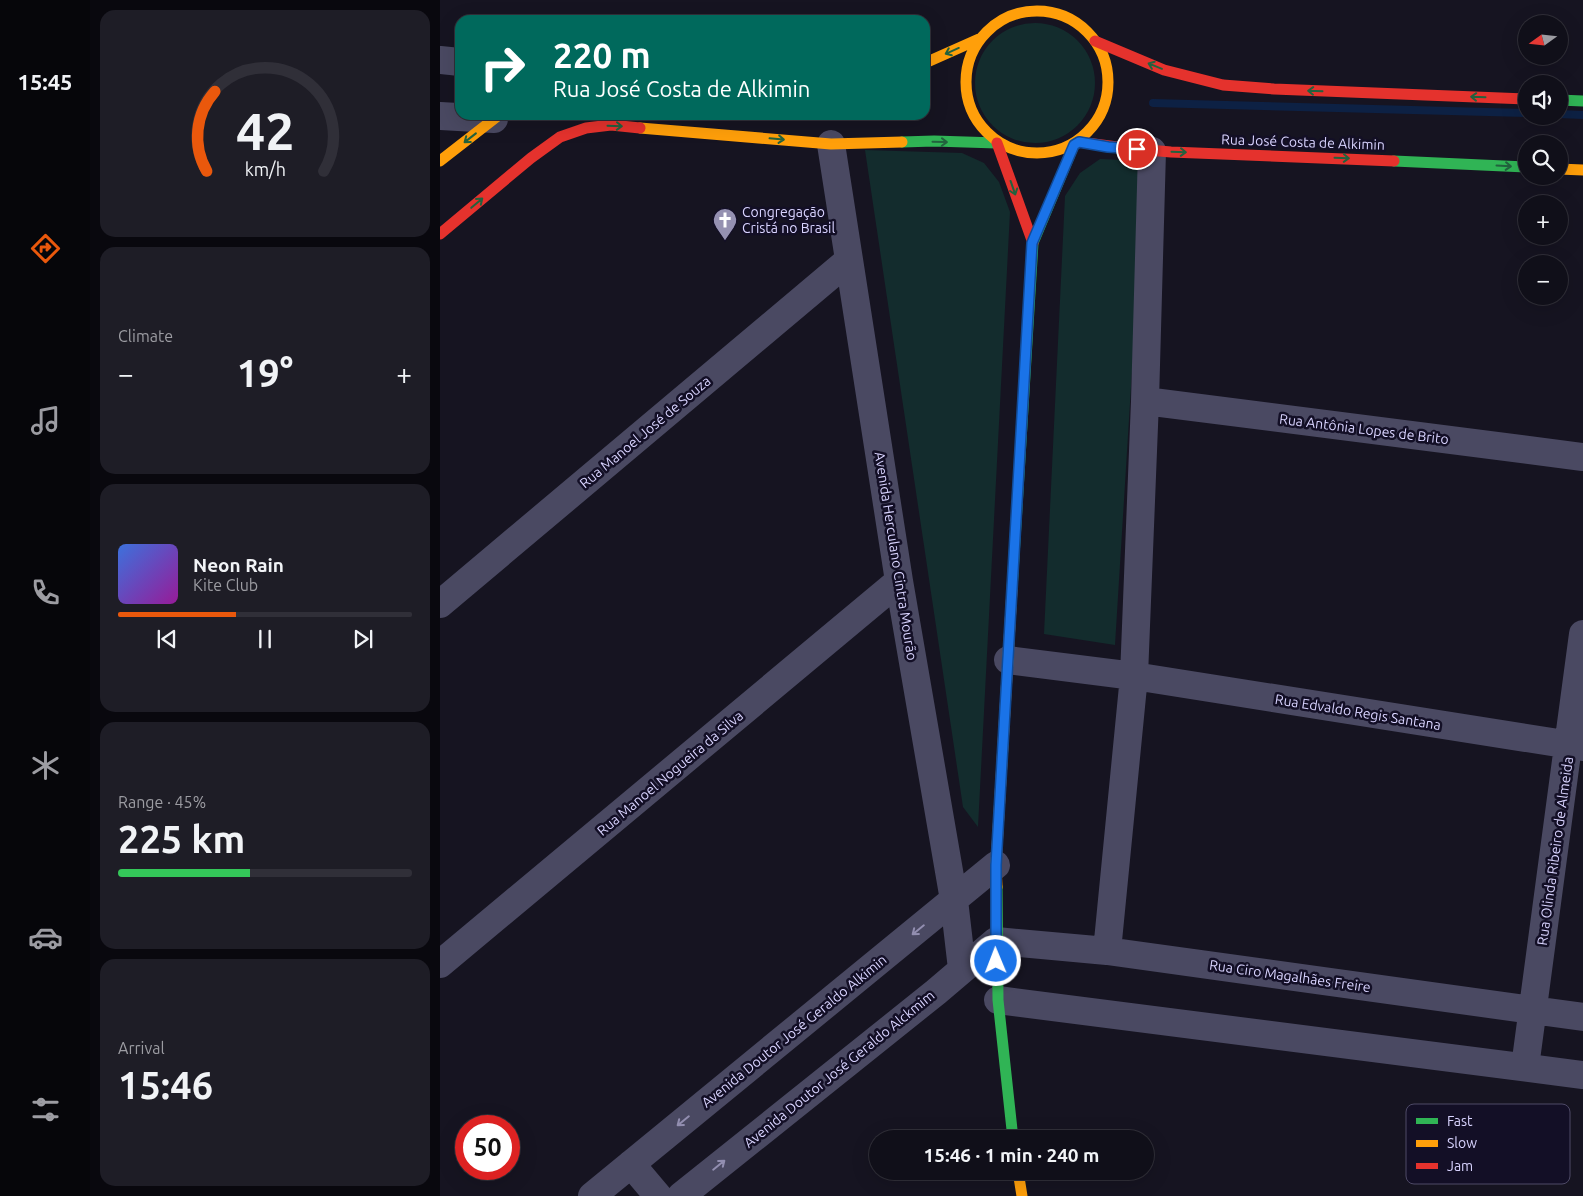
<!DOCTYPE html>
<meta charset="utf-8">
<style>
body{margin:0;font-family:Ubuntu,sans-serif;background:#1e1d26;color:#f1f3f6;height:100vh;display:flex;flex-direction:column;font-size:19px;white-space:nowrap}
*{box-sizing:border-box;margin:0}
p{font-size:16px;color:#9c9ca2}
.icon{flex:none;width:28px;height:28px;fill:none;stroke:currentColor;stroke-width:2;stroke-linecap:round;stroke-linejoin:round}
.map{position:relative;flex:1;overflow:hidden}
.side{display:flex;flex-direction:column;gap:10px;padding:10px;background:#09080e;width:350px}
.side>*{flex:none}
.banner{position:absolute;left:15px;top:15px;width:475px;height:105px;border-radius:15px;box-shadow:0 5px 20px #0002,0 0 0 1px #302f38;background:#00695c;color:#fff;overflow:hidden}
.needle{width:32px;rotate:255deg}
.controls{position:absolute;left:1078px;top:15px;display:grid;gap:10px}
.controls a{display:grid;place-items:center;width:50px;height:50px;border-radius:50%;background:#100f19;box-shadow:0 5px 20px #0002,0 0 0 1px #302f38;font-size:25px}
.speed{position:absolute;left:15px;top:1115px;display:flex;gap:10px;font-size:25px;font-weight:700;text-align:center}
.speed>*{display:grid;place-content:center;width:65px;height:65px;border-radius:50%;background:#100f19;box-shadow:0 5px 20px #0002,0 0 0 1px #302f38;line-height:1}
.speed .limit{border:8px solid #d22;background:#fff;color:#111}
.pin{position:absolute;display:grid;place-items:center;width:42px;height:42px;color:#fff;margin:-21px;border:2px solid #fff;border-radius:50%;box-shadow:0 1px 5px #0007}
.me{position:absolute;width:55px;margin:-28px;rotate:359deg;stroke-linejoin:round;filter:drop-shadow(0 0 4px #0008)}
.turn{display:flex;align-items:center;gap:18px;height:105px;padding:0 15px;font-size:22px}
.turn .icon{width:65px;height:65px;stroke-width:2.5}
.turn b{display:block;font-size:35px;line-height:42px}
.big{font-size:38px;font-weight:600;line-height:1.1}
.side .widget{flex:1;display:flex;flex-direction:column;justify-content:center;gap:8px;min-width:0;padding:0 18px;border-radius:15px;background:#1e1d26}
.side .dial{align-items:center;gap:0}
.dial svg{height:130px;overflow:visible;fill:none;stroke:#302f38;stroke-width:7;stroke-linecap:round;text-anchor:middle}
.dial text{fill:#f1f3f6;stroke:none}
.song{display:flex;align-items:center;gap:15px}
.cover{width:60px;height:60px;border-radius:8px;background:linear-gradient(135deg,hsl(220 70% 55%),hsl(300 70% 35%))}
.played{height:5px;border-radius:2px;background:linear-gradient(90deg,#ea580c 40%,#302f38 40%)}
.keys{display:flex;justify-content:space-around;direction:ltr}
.heat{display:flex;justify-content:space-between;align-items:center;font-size:28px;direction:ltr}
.charge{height:8px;border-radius:4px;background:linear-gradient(90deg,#34c759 45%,#302f38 0)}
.trip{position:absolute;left:429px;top:1130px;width:285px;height:50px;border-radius:25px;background:#100f19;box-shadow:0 5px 20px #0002,0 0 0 1px #302f38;font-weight:600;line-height:50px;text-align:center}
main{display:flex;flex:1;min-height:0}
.dock{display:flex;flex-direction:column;width:90px;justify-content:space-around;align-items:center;background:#06060a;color:#9c9ca2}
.dock .icon{width:35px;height:35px}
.dock .active{color:#ea580c}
.dock b{font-size:22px;color:#f1f3f6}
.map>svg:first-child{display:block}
</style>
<main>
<nav class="dock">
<b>15:45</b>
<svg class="icon active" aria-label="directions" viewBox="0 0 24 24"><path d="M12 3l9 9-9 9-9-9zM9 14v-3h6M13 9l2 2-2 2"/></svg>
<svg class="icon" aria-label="music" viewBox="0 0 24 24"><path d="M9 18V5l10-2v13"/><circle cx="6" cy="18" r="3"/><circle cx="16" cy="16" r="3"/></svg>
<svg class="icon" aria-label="phone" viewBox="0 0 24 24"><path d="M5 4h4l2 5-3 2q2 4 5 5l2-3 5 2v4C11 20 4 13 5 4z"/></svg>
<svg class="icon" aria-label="climate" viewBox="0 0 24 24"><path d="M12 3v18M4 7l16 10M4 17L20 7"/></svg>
<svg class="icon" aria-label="car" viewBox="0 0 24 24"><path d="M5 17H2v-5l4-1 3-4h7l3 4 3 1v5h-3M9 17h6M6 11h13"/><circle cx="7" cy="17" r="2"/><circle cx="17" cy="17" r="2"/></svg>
<svg class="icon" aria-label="filters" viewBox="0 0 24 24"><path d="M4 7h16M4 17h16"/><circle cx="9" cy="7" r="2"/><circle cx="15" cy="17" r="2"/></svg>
</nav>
<section class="side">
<div class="widget dial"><svg viewBox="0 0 100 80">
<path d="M14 69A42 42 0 1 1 86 69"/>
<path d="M14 69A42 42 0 0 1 19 20" stroke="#ea580c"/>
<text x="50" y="56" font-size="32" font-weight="700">42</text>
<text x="50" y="72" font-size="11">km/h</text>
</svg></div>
<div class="widget"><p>Climate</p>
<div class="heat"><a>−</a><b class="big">19°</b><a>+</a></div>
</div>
<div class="widget">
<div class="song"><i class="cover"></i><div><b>Neon Rain</b><p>Kite Club</p></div></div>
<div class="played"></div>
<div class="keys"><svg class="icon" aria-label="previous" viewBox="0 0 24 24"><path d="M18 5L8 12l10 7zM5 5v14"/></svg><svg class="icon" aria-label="pause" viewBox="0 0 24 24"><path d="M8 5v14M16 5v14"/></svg><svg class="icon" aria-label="next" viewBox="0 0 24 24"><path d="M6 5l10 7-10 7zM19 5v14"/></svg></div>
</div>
<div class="widget"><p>Range · 45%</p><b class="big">225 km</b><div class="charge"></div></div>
<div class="widget"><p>Arrival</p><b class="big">15:46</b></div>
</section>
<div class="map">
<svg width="1143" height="1196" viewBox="0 0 1143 1196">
<rect width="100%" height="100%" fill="#161421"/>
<path fill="#132c2d" d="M535 83a60 60 0 1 1 120 0a60 60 0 1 1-120 0Z
M425 150 522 153 544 163 559 182 570 212 538 827 523 807Z
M660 159 705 161 675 645 604 634 625 196 640 173Z"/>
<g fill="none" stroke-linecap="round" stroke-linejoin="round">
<path stroke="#0d2144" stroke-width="8" d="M713 103 1086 113
M1119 114 1143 115"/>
<path stroke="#4a4962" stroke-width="28" d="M0 60 20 62
M0 116 54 119
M391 144 459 581 514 900 522 969
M705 401 1143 457
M0 604 409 260
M568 660 694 676 1143 747
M667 951 694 676 705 401 712 151
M0 964 459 581
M558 1000 1143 1075
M1085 1067 1143 634
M191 1164 218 1196
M152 1196 556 865
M241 1196 496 992 556 941 667 951 1143 1017"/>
<path stroke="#30b455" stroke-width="11" d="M1119 100 1143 101
M462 142 494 141 557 143
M954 161 1086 167
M572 590 593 243 634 145
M557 887 558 1000 573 1139"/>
<path stroke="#ff9f0a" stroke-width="11" d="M526 82a71 71 0 1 1 142 0a71 71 0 1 1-142 0Z
M485 63 539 39
M200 128 391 144 462 142
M0 161 59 115
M1119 169 1143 170
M557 887 556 865 572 590
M578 1171 582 1196"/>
<path stroke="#e5322d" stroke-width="11" d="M655 41 724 70 783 85 834 89 1086 99
M639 142 685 148 731 152 954 161
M557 143 593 243
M0 234 91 158 120 137 146 128 171 125 200 128"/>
</g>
<defs><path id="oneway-shaft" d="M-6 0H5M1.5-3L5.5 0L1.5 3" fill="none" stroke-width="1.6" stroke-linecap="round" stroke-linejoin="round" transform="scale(1.25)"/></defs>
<g stroke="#22623e">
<use href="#oneway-shaft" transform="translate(512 51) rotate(156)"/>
<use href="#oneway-shaft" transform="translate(715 66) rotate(-158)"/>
<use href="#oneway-shaft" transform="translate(875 91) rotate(-178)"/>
<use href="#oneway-shaft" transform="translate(1038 97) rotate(-178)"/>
<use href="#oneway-shaft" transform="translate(175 126) rotate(2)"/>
<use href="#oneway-shaft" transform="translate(30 138) rotate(142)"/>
<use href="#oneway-shaft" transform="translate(337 139) rotate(5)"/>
<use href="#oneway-shaft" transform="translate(500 142) rotate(1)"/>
<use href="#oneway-shaft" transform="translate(739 152) rotate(2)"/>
<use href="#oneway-shaft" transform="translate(902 158) rotate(2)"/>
<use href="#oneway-shaft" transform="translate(1064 166) rotate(3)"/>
<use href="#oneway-shaft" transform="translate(573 188) rotate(71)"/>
<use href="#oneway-shaft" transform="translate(37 203) rotate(-40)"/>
</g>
<g stroke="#928eb0">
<use href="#oneway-shaft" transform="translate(478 930) rotate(141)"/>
<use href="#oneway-shaft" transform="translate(243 1121) rotate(141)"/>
<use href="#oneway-shaft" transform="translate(279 1165) rotate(-39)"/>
</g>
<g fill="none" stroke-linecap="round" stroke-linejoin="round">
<g stroke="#114b97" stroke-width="12">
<path id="route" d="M556 961V865L592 243 634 145 639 142 668 147 697 149"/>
</g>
<use href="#route" stroke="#1a73e8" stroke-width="9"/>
</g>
<defs>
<g id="church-pin" transform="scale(1.25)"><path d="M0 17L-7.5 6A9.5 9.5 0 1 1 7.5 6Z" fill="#9591b1" stroke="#130f26"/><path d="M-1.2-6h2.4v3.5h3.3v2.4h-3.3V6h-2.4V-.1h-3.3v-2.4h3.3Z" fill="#fff"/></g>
</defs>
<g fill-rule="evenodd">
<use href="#church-pin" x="285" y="220"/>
</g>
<g text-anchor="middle" stroke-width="5" stroke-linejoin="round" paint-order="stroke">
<g font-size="14" fill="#d9d4ff" stroke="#130f26">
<text transform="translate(863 142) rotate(2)" y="5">Rua José Costa de Alkimin</text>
<text transform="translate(924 429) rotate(7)" y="5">Rua Antônia Lopes de Brito</text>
<text transform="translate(205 432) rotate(-40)" y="5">Rua Manoel José de Souza</text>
<text transform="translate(456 556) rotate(81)" y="5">Avenida Herculano Cintra Mourão</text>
<text transform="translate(918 712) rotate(9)" y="5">Rua Edvaldo Regis Santana</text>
<text transform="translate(230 773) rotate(-40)" y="5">Rua Manoel Nogueira da Silva</text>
<text transform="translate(1115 851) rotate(-82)" y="5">Rua Olinda Ribeiro de Almeida</text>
<text transform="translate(850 976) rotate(8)" y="5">Rua Ciro Magalhães Freire</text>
<text transform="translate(354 1031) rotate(-39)" y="5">Avenida Doutor José Geraldo Alkimin</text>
<text transform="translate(399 1069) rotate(-39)" y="5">Avenida Doutor José Geraldo Alckmim</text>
</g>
<g font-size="14" fill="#d9d4ff" stroke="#130f26" text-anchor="start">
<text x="302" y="217">Congregação<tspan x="302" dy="16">Cristá no Brasil</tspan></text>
</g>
</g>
<rect x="966" y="1104" width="164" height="80" rx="8" fill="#130f26" stroke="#4e4a67" stroke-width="1"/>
<rect x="976" y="1118" width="22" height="6" fill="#30b455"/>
<rect x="976" y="1140" width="22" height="7" fill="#ff9f0a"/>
<rect x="976" y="1163" width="22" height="6" fill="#e5322d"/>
<g font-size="14" fill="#d9d4ff">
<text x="1007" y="1126">Fast</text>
<text x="1007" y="1148">Slow</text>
<text x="1007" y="1171">Jam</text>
</g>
</svg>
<div class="controls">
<a><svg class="needle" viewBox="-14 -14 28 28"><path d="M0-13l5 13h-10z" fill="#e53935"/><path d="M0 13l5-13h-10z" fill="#9c9ca2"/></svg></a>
<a><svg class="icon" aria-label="sound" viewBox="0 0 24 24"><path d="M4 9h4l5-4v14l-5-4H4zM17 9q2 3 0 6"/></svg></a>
<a><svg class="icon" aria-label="search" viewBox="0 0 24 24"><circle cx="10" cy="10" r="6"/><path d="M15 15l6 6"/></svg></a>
<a>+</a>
<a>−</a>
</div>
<div class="speed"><div class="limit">50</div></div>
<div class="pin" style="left:697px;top:149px;background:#d93025"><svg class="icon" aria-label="arrive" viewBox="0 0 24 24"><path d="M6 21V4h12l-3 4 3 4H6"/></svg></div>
<svg class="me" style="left:556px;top:961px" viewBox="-20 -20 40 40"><circle r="17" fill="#1a73e8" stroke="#fff" stroke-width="3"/><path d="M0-11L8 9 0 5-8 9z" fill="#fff"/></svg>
<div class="trip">15:46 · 1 min · 240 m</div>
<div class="banner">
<div class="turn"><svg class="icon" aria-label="right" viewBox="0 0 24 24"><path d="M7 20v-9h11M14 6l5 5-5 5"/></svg><div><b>220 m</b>Rua José Costa de Alkimin</div></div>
</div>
</div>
</main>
